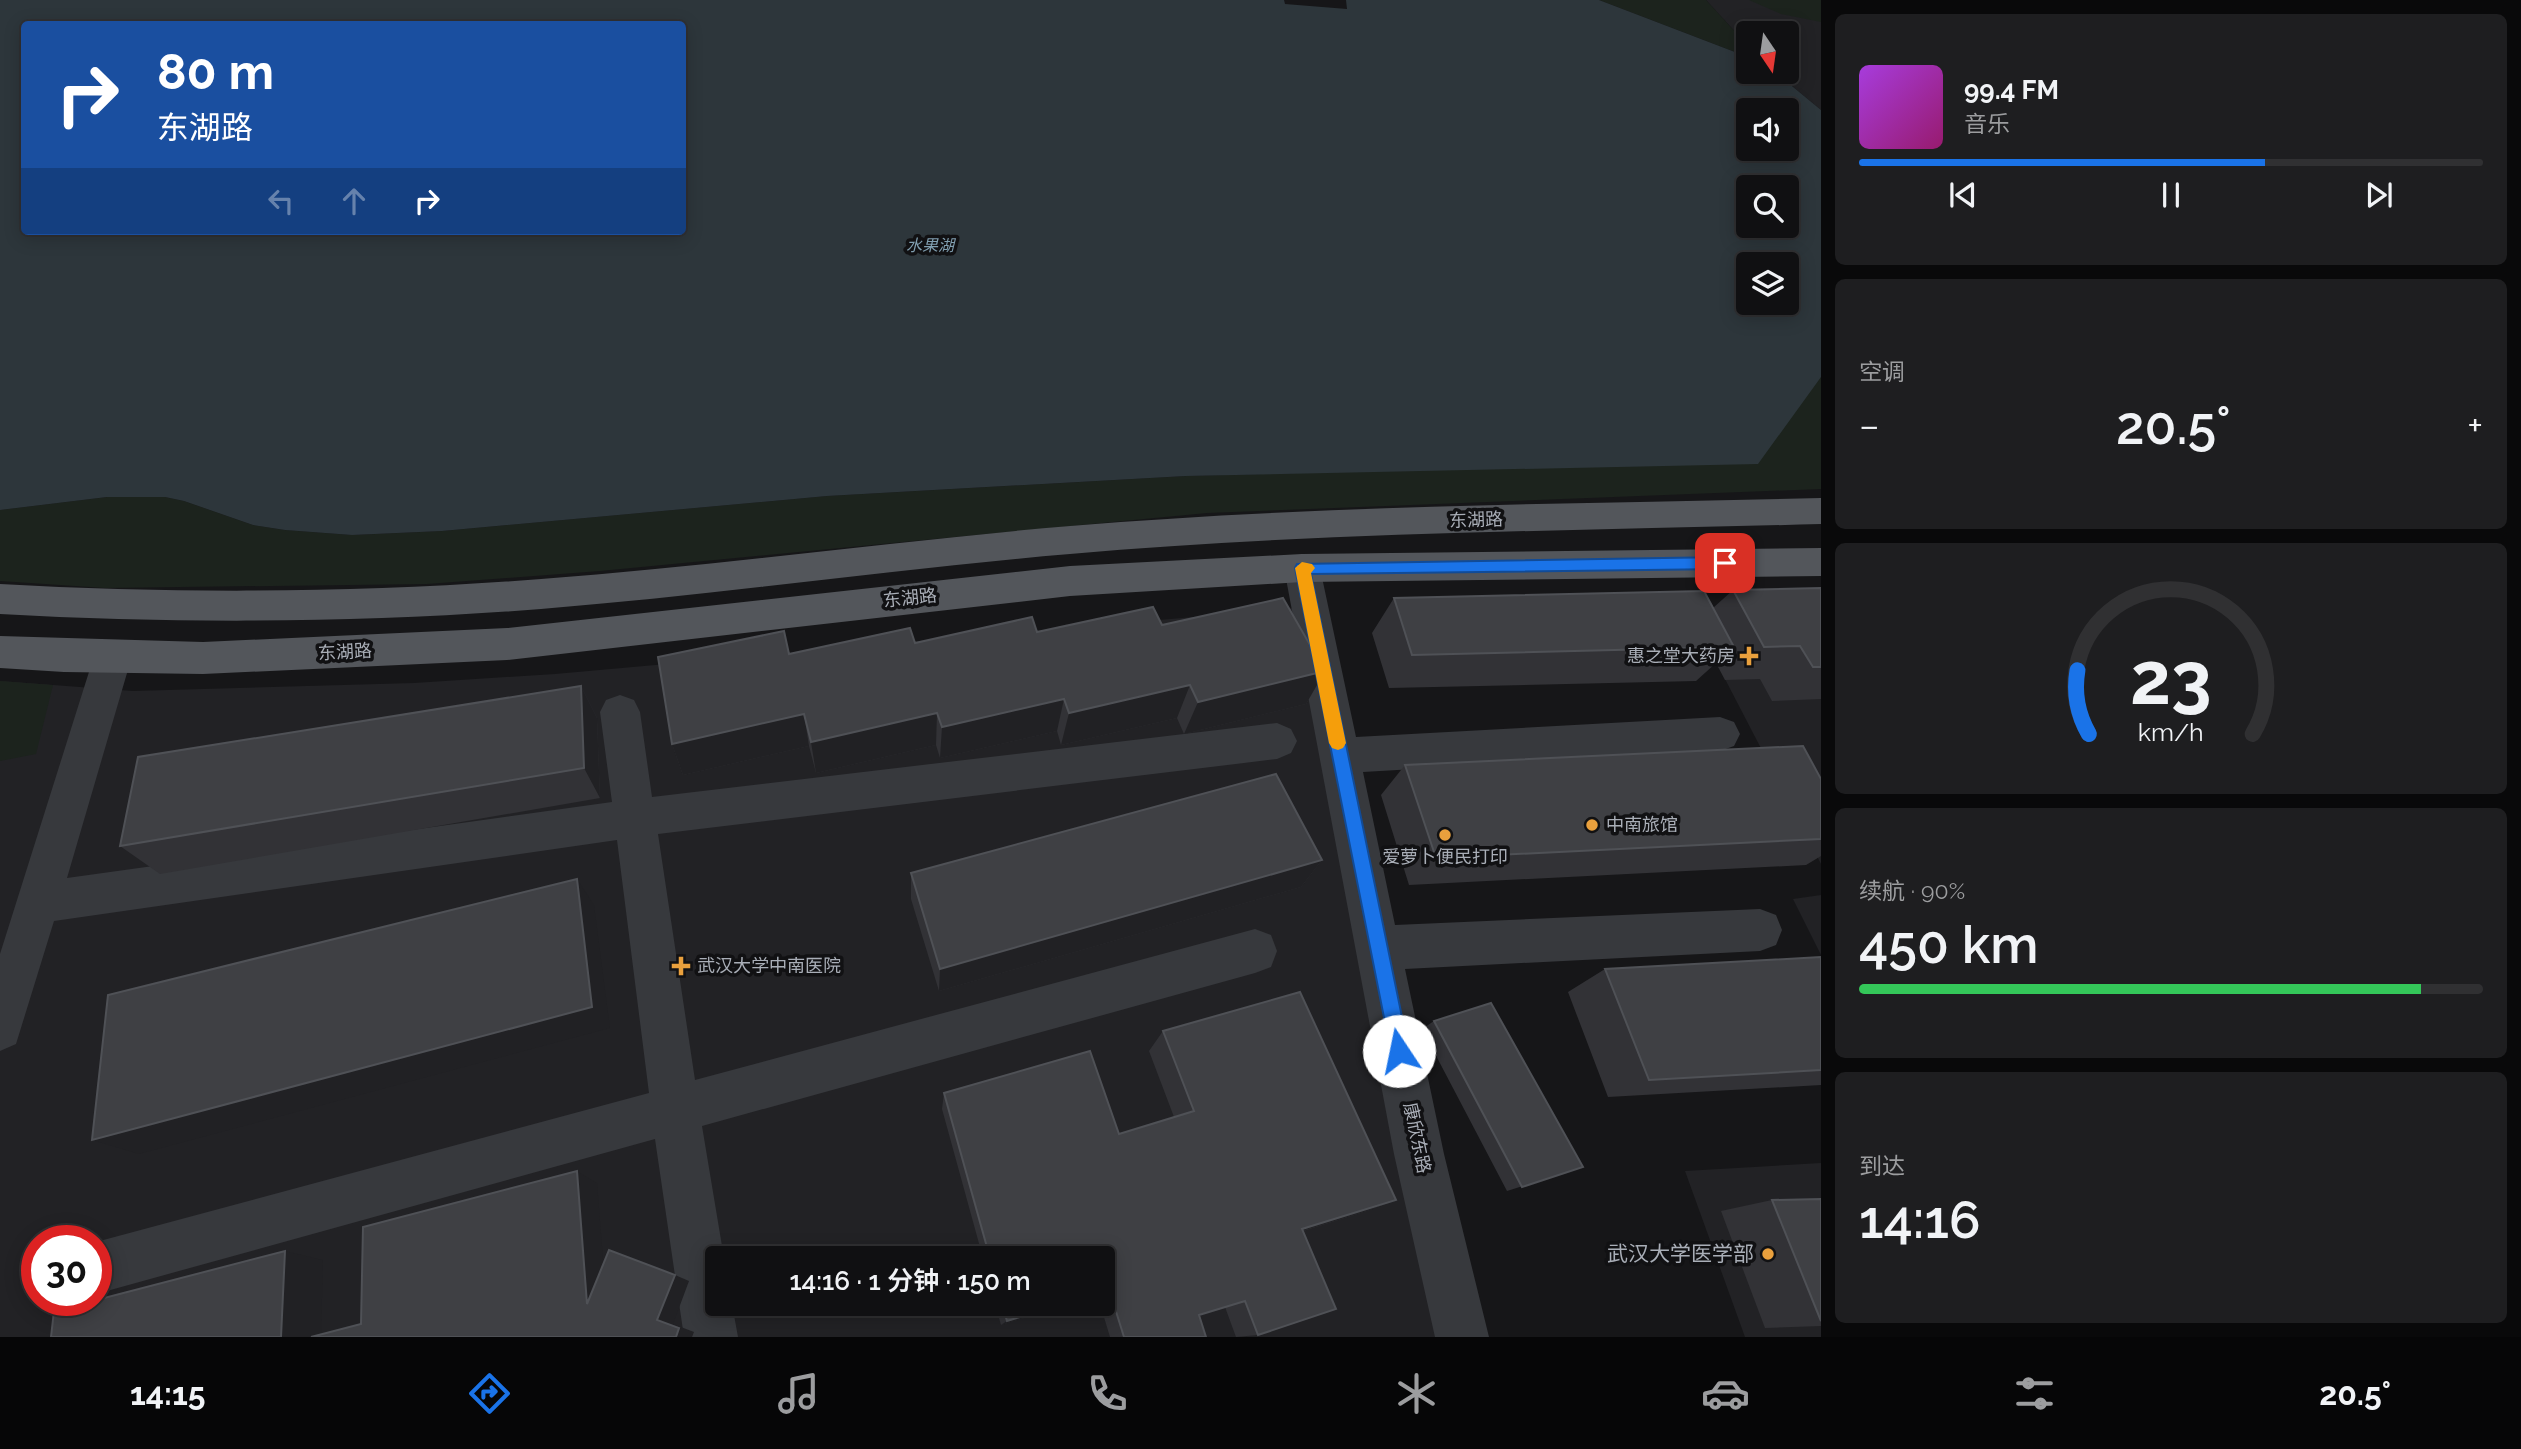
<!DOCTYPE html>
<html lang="zh">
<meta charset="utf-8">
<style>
body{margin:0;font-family:Raleway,"Noto Sans SC",sans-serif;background:#1e1e20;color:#f1f3f6;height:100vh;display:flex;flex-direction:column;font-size:26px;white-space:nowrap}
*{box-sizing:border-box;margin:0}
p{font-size:23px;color:#9c9d9f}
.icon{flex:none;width:38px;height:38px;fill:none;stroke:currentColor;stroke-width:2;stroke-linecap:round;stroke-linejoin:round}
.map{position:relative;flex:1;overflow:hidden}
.sheet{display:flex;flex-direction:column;gap:14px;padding:14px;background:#09090a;width:700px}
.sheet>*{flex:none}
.top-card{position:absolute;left:21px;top:21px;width:665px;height:214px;border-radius:7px;box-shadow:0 4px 18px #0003,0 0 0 2px #303032;background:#1a4fa0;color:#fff;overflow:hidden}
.needle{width:46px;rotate:167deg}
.controls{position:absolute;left:1736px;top:21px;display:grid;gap:14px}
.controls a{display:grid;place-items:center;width:63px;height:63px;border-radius:7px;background:#101012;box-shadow:0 4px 18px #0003,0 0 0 2px #303032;font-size:35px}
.speed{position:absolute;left:21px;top:1225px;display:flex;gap:14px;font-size:35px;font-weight:700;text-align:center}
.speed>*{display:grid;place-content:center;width:91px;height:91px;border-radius:50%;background:#101012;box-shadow:0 4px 18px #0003,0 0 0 2px #303032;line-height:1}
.speed .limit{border:10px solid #d22;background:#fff;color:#111}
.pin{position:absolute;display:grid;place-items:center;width:60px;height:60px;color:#fff;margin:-30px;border-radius:14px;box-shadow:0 4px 10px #0006}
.me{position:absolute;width:77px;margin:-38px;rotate:349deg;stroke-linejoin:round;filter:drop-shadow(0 0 5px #0008)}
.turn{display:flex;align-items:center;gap:24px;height:147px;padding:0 21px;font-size:32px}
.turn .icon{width:91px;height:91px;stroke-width:2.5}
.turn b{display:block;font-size:49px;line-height:60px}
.lanes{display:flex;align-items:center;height:66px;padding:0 21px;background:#0003;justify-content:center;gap:35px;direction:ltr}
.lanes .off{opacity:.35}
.big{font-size:52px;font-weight:600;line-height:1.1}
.sheet .card{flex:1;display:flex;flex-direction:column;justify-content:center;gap:10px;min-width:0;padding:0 24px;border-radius:10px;background:#1e1e20}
.sheet .dial{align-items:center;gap:0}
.dial svg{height:182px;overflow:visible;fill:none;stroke:#303032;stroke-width:7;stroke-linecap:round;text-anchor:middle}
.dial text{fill:#f1f3f6;stroke:none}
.song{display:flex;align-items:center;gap:21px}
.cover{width:84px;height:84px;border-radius:10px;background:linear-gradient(135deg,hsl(280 70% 55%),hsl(320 70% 35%))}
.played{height:7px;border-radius:4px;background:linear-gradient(90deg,#1a73e8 65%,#303032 65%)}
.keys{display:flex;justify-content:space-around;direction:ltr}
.heat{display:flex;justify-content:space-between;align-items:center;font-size:38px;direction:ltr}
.charge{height:10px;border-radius:5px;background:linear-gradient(90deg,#34c759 90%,#303032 0)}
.trip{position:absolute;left:705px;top:1246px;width:410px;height:70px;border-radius:7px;background:#101012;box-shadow:0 4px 18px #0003,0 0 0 2px #303032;font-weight:600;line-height:70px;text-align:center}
.tabs{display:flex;height:112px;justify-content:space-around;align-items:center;background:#060607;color:#9c9d9f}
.tabs .icon{width:49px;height:49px}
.tabs .active{color:#1a73e8}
.tabs b{font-size:32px;color:#f1f3f6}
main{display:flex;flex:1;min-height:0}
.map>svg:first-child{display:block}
</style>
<main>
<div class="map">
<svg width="1821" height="1337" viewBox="0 0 1821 1337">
<rect width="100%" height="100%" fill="#161618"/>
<path fill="#222225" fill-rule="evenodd" d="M1706 0H1821V110L1775 72H1787V33H1748V46Z
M1293 608 1437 1337H0V681L133 691 414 683 555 674ZM37 1241H96V1300H37ZM718 1258H1102V1304H718Z
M1821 622V864L1697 625Z
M1821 895V955L1793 899Z
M1821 1163V1337H1745L1685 1171Z"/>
<path fill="#1c231d" d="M1599 0H1706L1748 46V57Z
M1749 0H1821V22L1781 14Z
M1821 377V489L1207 513 600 571 427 584 105 588 0 581V510L107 497H165L184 501 253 525 285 530 352 535 442 531 827 496 1186 476 1412 470Z
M0 681 53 685 36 754 0 761Z"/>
<path fill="#2d363b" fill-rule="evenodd" d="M0 0H1284L1285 4 1347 9 1346 0H1599L1748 57V72H1775L1821 110V377L1758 464 1186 476 827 496 442 531 352 535 285 530 253 525 184 501 165 497H107L0 510ZM24 24H682V231H24ZM1748 110H1787V149H1748ZM1748 187H1787V226H1748ZM1748 264H1787V303H1748Z"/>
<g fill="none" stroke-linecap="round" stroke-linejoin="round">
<path fill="#37393d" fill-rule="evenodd" d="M1302 554 1315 558 1320 568 1356 737 1720 717 1734 722 1740 734 1734 746 1720 751 1363 772 1395 925 1760 909 1776 915 1782 930 1776 945 1760 951 1405 969 1444 1154 1489 1337H1435L1394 1154 1284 568 1289 558Z
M113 640 127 645 132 656 67 878 612 802 600 712 606 700 620 695 634 700 640 712 652 797 1277 723 1291 729 1297 741 1291 753 1277 759 658 834 695 1080 1255 929 1271 935 1277 951 1271 967 1255 973 702 1126 724 1258H718V1304H732L738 1337H684L655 1139 96 1294V1242L649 1093 617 840 54 921 16 1044 0 1051V954L94 656 99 645Z"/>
<path fill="#53565b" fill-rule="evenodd" d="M1821 498V524C1571 531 1319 532 1070 554 893 569 717 595 541 609 361 623 180 624 0 614V584C180 594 361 593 541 579 717 566 893 541 1070 526 1320 505 1571 504 1821 498Z
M1821 548V576L1302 582 1070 596 507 660 203 674 64 672 0 668V636L203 642 507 628 1070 566 1302 554Z"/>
</g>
<path fill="#323236" d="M1821 588V699L1772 701 1760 679 1725 680 1716 663 1696 681 1389 688 1372 633 1394 598 1713 608 1733 590Z
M1162 625 1325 671 1306 704 1184 734 1177 718 1061 745 1057 731 940 758 936 745 816 773 809 746 683 775 672 744 789 654 1037 632Z
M581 686 597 718 600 798 160 874 120 846Z
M1405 765 1821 779V856L1806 865 1409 885 1381 795Z
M1322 860 1301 887 939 991 911 899V873Z
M1821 957V1085L1608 1097 1568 992 1605 969Z
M1434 1021 1583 1167 1507 1191 1422 1029Z
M1163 1031 1396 1200 1367 1211 1303 1231 1258 1335 1236 1337 1225 1307 1199 1315 1206 1337H1110L1100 1304H1102V1258H983L942 1109 944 1093 1119 1134 1174 1117 1149 1051Z
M1821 1199V1326L1765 1328 1721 1211 1772 1200Z
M995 1304H1070L1001 1325Z"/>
<path fill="#212124" d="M1325 671 1306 704 1184 734 1198 702Z
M1190 685 1177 718 1061 745 1069 713Z
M581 686 597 718 600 798 584 768Z
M1064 699 1057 731 940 758 942 727Z
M937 713 936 745 816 773 811 742Z
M804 714 809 746 683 775 672 744Z
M1322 860 1301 887 939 991 940 969Z
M577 879 594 905 610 1028 139 1154 92 1140Z
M577 1171 597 1183 607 1309 587 1304Z
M1396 1200 1367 1211 1279 1238 1302 1229Z
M285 1251 323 1260 321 1337H281Z
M675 1275 689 1281 673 1324 694 1332 692 1337H676L657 1320Z
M1063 1304H1070L1001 1325 1007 1321Z"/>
<path fill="#3f4044" stroke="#4f5156" stroke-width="2" d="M1821 588V667H1813L1800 646 1764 647 1733 590Z
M1704 591 1734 647 1412 655 1394 598Z
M1283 598 1325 671 1198 702 1190 685 1069 713 1064 699 942 727 937 713 811 742 804 714 672 744 658 657 784 631 789 654 910 628 915 643 1032 617 1037 632 1153 607 1162 625Z
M581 686 584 768 120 846 138 757Z
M1803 746 1821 779V839L1436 858 1405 765Z
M1276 774 1322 860 940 969 911 873Z
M577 879 592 1007 92 1140 108 995Z
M1821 957V1070L1649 1080 1605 969Z
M1300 992 1396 1200 1302 1229 1336 1309 1258 1335 1245 1301 1199 1315 1206 1337H1124L1109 1289 1102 1292V1258H990L944 1093 1090 1051 1119 1134 1194 1111 1163 1031Z
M1491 1003 1583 1167 1522 1187 1434 1021Z
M577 1171 587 1304 609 1250 675 1275 657 1320 679 1328 676 1337H311L361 1324 363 1227Z
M1821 1199V1321L1772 1200Z
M285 1251 281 1337H51L54 1311Z
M1002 1304H1063L1007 1321Z"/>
<path fill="#1a73e8" stroke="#114b97" stroke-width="2" d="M1725 557 1733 563 1725 569 1311 574 1409 1051 1406 1058 1399 1060 1392 1058 1295 568 1297 564Z"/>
<path fill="#f59e0b" d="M1302 562 1312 564 1315 568 1311 573 1346 743 1343 748 1338 750 1332 748 1329 743 1295 568Z"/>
<g fill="#e9a03d" stroke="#111113" stroke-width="2.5">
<path d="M1745.5 645.5h7v7h7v7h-7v7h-7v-7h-7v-7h7z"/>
<circle cx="1592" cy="825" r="7"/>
<circle cx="1445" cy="835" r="7"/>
<path d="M677.5 955.5h7v7h7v7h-7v7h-7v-7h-7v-7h7z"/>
<circle cx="1768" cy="1254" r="7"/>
</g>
<g text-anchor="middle" stroke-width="7" stroke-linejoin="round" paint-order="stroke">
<g font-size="16" font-style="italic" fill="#819fb0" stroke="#111113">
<text x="930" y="251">水果湖</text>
</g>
<g font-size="18" fill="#a9aeb7" stroke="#111113">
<text transform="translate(1476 520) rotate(-2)" y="6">东湖路</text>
<text transform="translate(910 598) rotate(-6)" y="6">东湖路</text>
<text transform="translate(345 652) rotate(-3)" y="6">东湖路</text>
<text transform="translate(1417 1138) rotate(78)" y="6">康欣东路</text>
</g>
<g font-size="18" fill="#a9aeb7" stroke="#111113" text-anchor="start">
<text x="1735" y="662" text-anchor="end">惠之堂大药房</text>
<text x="1606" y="831">中南旅馆</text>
<text x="1445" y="863" text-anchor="middle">爱萝卜便民打印</text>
<text x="697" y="972">武汉大学中南医院</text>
</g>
<g font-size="21" fill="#a9aeb7" stroke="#111113" text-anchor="end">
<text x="1754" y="1261">武汉大学医学部</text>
</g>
</g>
</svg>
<div class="controls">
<a><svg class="needle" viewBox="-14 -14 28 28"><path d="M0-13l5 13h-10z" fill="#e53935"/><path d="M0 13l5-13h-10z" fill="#9c9d9f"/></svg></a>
<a><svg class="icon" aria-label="sound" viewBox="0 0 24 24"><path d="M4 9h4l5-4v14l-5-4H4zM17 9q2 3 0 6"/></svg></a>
<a><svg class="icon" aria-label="search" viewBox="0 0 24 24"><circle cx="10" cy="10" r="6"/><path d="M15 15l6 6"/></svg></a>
<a><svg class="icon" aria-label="layers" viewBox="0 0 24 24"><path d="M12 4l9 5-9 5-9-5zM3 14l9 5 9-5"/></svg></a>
</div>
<div class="speed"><div class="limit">30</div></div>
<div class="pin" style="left:1725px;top:563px;background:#d93025"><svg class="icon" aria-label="arrive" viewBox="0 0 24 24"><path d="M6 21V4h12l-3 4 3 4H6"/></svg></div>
<svg class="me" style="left:1399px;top:1051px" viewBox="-20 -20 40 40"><circle r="19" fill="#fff"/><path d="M0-13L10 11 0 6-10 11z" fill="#1a73e8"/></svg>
<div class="trip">14:16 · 1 分钟 · 150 m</div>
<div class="top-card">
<div class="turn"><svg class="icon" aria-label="right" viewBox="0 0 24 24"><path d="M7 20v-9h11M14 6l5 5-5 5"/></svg><div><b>80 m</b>东湖路</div></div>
<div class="lanes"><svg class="icon off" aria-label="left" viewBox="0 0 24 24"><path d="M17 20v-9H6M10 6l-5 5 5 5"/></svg><svg class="icon off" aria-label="ahead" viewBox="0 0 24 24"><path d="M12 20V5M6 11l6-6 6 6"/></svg><svg class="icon" aria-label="right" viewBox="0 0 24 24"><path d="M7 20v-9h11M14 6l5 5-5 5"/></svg></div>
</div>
</div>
<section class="sheet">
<div class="card">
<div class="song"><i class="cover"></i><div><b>99.4 FM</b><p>音乐</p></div></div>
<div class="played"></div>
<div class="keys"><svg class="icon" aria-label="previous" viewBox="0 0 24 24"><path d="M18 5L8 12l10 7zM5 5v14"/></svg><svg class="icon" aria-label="pause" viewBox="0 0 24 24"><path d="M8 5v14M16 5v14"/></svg><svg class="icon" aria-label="next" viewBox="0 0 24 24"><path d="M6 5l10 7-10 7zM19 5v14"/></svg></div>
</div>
<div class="card"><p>空调</p>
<div class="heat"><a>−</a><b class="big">20.5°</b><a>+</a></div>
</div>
<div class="card dial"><svg viewBox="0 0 100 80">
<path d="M14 69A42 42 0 1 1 86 69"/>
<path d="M14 69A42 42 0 0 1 9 41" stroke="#1a73e8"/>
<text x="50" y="56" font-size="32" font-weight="700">23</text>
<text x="50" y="72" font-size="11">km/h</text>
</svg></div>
<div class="card"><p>续航 · 90%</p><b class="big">450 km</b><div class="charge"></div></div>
<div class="card"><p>到达</p><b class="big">14:16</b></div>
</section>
</main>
<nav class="tabs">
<b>14:15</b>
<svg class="icon active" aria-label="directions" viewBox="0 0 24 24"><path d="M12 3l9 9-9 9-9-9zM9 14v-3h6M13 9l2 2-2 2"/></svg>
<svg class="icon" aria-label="music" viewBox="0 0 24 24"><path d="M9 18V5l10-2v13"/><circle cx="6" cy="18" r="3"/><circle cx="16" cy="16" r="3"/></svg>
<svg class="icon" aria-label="phone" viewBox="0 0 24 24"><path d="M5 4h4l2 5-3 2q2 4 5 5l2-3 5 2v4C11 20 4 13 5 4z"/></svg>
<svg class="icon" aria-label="climate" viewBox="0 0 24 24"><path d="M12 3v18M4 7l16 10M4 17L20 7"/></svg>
<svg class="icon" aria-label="car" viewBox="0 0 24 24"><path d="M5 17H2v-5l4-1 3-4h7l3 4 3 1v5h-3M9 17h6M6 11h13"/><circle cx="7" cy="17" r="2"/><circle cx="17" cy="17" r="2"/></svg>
<svg class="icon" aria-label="filters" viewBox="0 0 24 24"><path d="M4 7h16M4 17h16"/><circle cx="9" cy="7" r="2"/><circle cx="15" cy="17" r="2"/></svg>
<b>20.5°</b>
</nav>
